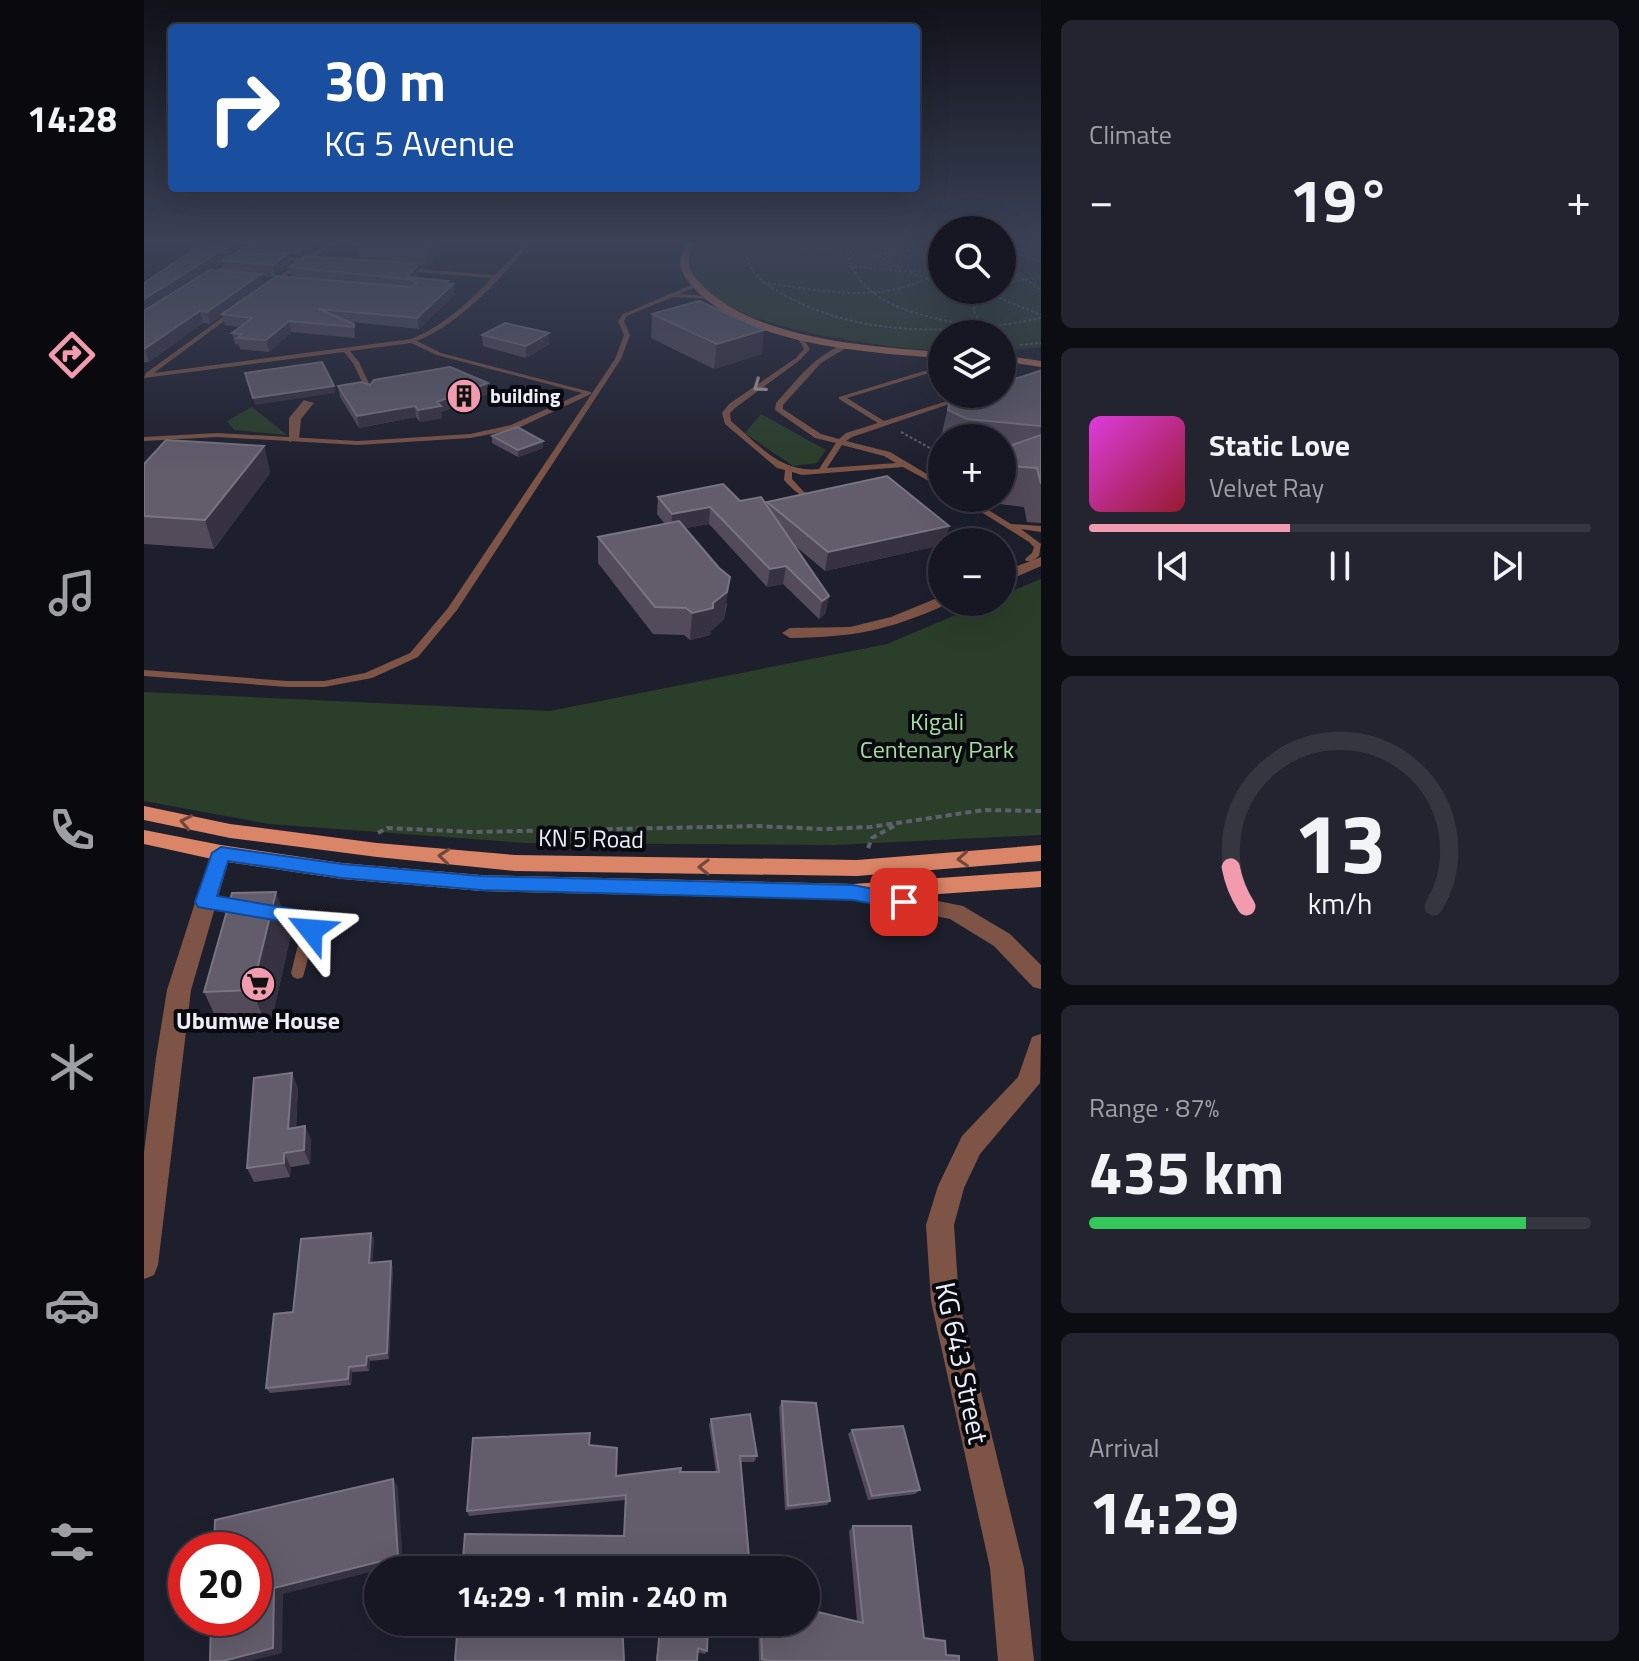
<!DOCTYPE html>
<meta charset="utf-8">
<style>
body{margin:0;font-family:"Titillium Web",sans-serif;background:#23242f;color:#f1f3f6;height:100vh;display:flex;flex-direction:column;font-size:30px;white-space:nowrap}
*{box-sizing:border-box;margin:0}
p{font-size:26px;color:#9e9fa5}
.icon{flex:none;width:44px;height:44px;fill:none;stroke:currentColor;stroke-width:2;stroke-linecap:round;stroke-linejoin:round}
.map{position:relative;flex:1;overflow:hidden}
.panel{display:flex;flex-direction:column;gap:20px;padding:20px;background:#0c0d13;width:598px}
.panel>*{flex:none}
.hud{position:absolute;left:24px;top:24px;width:752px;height:168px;border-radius:8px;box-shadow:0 8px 32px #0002,0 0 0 2px #353640;background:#1a4fa0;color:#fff;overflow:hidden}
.fabs{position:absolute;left:784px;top:216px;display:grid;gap:16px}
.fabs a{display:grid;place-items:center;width:88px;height:88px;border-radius:50%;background:#161722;box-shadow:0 8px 32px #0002,0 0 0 2px #353640;font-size:40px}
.speed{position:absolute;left:24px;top:1532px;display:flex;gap:16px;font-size:40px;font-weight:700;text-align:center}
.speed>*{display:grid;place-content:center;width:104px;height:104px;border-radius:50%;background:#161722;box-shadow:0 8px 32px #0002,0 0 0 2px #353640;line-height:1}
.speed .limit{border:12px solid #d22;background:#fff;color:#111}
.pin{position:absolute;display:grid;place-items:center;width:68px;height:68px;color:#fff;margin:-34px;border-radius:16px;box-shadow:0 4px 12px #0006}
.me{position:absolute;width:88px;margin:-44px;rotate:298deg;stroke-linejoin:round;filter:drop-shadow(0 0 6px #0008)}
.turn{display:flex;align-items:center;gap:28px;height:168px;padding:0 24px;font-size:36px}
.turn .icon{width:104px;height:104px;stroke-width:2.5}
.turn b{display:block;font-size:56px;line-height:68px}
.big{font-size:60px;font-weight:700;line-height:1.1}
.panel .tile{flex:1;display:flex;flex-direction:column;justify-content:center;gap:12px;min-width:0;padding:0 28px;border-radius:12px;background:#23242f}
.panel .dial{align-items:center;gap:0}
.dial svg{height:208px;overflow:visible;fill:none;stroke:#353640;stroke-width:7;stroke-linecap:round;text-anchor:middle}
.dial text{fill:#f1f3f6;stroke:none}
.song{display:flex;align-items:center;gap:24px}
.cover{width:96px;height:96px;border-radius:12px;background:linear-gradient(135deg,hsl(300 70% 55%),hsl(350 70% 35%))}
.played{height:8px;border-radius:4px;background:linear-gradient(90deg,#f29aae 40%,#353640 40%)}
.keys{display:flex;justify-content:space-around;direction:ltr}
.heat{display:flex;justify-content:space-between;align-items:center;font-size:44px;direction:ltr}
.charge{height:12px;border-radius:6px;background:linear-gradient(90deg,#34c759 87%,#353640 0)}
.trip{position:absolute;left:220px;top:1556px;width:456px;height:80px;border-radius:40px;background:#161722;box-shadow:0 8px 32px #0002,0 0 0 2px #353640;font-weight:700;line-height:80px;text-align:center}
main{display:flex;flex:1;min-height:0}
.menu{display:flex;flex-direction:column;width:144px;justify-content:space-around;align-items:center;background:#09090e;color:#9e9fa5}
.menu .icon{width:56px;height:56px}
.menu .on{color:#f29aae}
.menu b{font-size:36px;color:#f1f3f6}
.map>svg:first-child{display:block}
</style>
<main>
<nav class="menu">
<b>14:28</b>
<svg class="icon on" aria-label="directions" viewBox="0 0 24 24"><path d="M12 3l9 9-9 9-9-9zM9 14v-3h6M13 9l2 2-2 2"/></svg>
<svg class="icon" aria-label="music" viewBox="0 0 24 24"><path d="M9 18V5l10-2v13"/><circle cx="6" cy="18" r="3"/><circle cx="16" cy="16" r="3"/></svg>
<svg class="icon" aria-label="phone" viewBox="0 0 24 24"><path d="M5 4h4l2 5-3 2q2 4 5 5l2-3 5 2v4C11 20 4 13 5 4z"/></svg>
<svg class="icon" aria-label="climate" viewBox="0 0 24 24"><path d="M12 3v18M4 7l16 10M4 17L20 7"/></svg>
<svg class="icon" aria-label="car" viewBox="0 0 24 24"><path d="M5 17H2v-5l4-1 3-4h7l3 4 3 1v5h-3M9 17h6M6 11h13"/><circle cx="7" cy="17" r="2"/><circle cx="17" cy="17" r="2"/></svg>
<svg class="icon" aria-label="filters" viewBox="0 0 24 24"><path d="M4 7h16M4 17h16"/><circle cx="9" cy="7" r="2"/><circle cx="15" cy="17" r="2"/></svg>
</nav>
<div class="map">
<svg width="897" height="1661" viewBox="0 0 897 1661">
<rect width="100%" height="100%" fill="#1e1f2d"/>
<path fill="#2a3e29" d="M555 243H798V290H858V243H897V347L858 351V334H798V351C744 348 574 329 549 275 546 270 547 261 546 256Z
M108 407 143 435 90 430 83 421Z
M617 414 682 450 673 463 649 466 601 433Z
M897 579V835L691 845 382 843 125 824 0 801V692L406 711 743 644 842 602H858V595Z"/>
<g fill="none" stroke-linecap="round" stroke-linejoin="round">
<path stroke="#5f606d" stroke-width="2" stroke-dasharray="3 2" stroke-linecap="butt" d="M610 243 604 259C608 277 623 284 637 293 713 338 813 335 897 318
M631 243 672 250 798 257
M702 243C708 306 778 316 829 326
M858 251 897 261
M731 253 757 269
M705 266 761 271 798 270
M858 269 880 278 897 290
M766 273 798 281
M624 283C678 291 733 303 784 278L787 271 782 261 772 254 745 243
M858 284 897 276
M836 290 897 315
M839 327 829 310 842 291
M876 345 897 343
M757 432 795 453 798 460"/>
<path stroke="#5f606d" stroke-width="4" stroke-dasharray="6 4" stroke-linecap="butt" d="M234 833 243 828 330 832 613 826 680 829 726 827 840 810 897 811
M724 848 728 838 752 825"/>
<path fill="#7d5446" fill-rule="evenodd" d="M114 243H120L65 280H61V278Z
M184 243H190L167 259 173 260V262H163L129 285H125V283L157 261 129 259 127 256 161 258Z
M382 243H387C354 280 319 322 273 341L297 353 447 392V394L372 429 326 438 214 445 73 437 0 441V437L73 433 214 441 326 434 367 425 438 393 293 355 267 343 206 351 215 362 229 392 226 394 223 392 209 363 200 352 0 378 2 373 93 307 95 310 10 373 267 339C299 326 324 303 348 278L261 271 259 268 351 275Z
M550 284 552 287 535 294 564 296 566 299 529 297 483 316 480 321 486 335 477 359 313 610 274 657 228 678 180 687H143L0 676V670L143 681H180L221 673 266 653 304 608 471 359 480 335 474 321 479 314Z
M642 333 659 338 666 349 656 360 591 408 586 413 587 421C615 445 636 473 675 469L692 443 671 438 631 410 632 403C654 379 672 353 704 343L707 345 677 363 639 405V409L677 434 695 439 702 433 734 423 695 399V397L780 371 798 370V374H782L703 398 740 421 825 394H835L708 437 702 441 746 452 798 483V488L759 467 658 475 648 472V479L660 492 678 496C662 503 651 492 640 480L641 470 633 468 581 424 578 413 585 404 652 358 660 349 655 340 642 335ZM698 445 740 456 752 463 683 468Z
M897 369V373L858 387V383Z
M815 498H825L867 524 897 526V532L877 529 897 544 895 556 888 561H882L881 559 888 553 890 547 885 542Z
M61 897 97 903 102 904 103 908 102 912 97 913 56 905 55 902 56 899Z
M127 907 164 913 173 924 159 977 154 979 149 977 147 973 159 925 155 921 122 916 121 912 122 908Z"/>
<path fill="#7d5446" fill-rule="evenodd" d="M160 400 170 403 157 419 155 439 145 442V418Z
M897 557V566L858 583V572Z
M798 596V602H805L804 604C742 631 712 637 646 638L638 633 646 628 706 627 747 617Z
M77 845 84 848 87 853 47 990 14 1265 10 1275 0 1279V1152L12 1058 23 990 67 853 70 848Z
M713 885 819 906 866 934 897 965V989L889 987 850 946 806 919 706 899 702 893 706 887Z
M897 1034 896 1083 836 1154 820 1188 810 1225 815 1301 880 1568 890 1661H854L846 1568 787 1301 782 1225 794 1186 818 1136 874 1077 888 1037Z"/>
<path fill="#b17059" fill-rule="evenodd" d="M544 243H552C542 256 543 269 554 281 607 340 724 346 798 352V358C724 353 600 345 548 286 535 271 531 259 544 243Z
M858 355 897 361V367L858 361Z"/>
<path fill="#da8568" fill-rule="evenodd" d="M0 806 86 824 233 843 371 855 713 860 897 845V861L713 876 371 871 233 857 86 838 0 820Z
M0 830 77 845 198 863 337 875 709 884 897 871V887L709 900 337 891 198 879 77 861 0 844Z"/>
</g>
<path fill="#534b5a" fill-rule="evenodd" d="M113 242H174L158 255 144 253 146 264 132 276 147 277 145 267 217 260 214 243 215 242H295L296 251 283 266 274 265 275 275 273 278 304 281V284H309L310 295 275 329 207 322 210 324 211 338 148 332 125 352 96 349 95 345 91 344 88 333 96 327 81 325 78 315 66 324 59 323 5 362H0V283L86 257 115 250ZM79 262 81 271 67 270ZM118 276 131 277 120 285Z
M508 314 618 354 570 369 507 338Z
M338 335 405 344 382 358 339 346Z
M897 371V523L883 522 880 507 855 504V498H858V469L860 461 858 460V438H798V448L795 446 806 398Z
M344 383V394L297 412 298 418 276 422 272 417 215 428 196 397 194 386Z
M348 436 399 448 374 457 348 443Z
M120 446 126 473 70 549 0 544V464Z
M514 497 596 501 622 505 623 502 805 526 801 542H798V545L681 571 650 545 685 596 681 614 675 619 639 584 623 587 565 524 541 528 583 604 580 619 567 631 566 635 546 640 540 635 509 634 454 563V537L521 524 513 514Z
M147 934 125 1032 79 1033 60 992Z
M154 1088 152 1128 161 1126 167 1140 166 1164 147 1167 146 1177 110 1182 103 1168Z
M230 1239 228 1263 247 1261 249 1268 245 1359 226 1361 225 1371 208 1372 207 1385 126 1393 122 1388 149 1312Z
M638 1401 686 1501 683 1505 641 1510 635 1407Z
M567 1419 613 1456 610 1462H597L606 1568 318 1570 480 1536 481 1500 325 1516 323 1511 446 1445 472 1476 536 1472H572L565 1425Z
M708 1430 776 1490 771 1494 724 1500 704 1434Z
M709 1526 780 1638 802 1655 815 1661H615L614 1622 713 1621 705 1531Z
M513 1622H564L563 1651 561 1654 553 1652V1661H512L514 1642Z"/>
<path fill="#373241" d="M157 242 174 243 158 255 156 243Z
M287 242H295L296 251 283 266 281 249Z
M83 247 86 258 0 313V299Z
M144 253 146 264 131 277 129 265Z
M274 264 275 275 270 281 263 277Z
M117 274 120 285 66 324 63 312Z
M304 281 305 289 309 284 310 295 275 329 273 318Z
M56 311 59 323 5 362 1 349Z
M145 321 148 332 125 352 122 340Z
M620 330 618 354 570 369 573 344Z
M405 333V344L382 358V346Z
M344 383V394L297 412 298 418 276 422 274 410 293 402Z
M190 386 191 393 111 405 109 398Z
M271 406 272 417 215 428 213 416Z
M399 441V448L374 457V450Z
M120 446 126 473 70 549 61 520Z
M566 507 565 524 527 531 528 514Z
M805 526 801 542H798V545L681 571 684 552Z
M642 566 639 584 623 587 626 569Z
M586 577 580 619 567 631 566 635 546 640 548 613Z
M685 596 681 614 675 619 678 601Z
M132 892 147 934 125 1032 108 990Z
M148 1073 154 1088 151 1143 144 1129Z
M161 1126 167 1140 166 1164 160 1150Z
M140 1153 147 1167 146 1177 140 1163Z
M227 1233 230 1239 228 1270 225 1263Z
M247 1261 249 1268 245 1359 243 1353Z
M223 1356 226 1361 225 1371 222 1365Z
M205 1367 208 1372 207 1385 204 1379Z
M249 1479 254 1487 259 1564 139 1594 138 1653 106 1661H79L130 1588Z"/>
<path fill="#635d6b" stroke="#797481" stroke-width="2" d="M215 242H287L281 249 214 243Z
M57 245 83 247 0 299V283Z
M99 248 144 253 129 265 79 261Z
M162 256 274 264 263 277 304 281 301 283 309 284 273 318 175 309 210 324V327L145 321 122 340 93 338 98 334 88 333 108 318 78 314 133 276 266 287 273 283 270 280 145 267Z
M66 270 117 274 63 312 56 311 0 349V311Z
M555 301 620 330 573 344 508 314Z
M361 323 405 333 382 346 338 335Z
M178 362 190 386 109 398 101 373Z
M306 367 344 383 293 402 297 406 274 410 271 406 213 416 194 386 218 382 226 385 230 380Z
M897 371V426L823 419 804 410 806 398 821 394H858V377L867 380Z
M373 427 399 441 374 450 348 436Z
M897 435V484L893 468 867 466 865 446Z
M22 440 120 446 61 520 0 516V464Z
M743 476 805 526 684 552 623 502Z
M579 484 596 501 617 497 685 596 678 601 642 566 626 569 566 507 528 514 514 497Z
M535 521 575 568 586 577 583 592 569 603V608L548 613 542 608 511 607 454 537Z
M132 892 108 990 60 992 88 893Z
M148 1073 144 1129 161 1126 160 1150 140 1153V1163L103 1168 110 1078Z
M227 1233 225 1263 247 1261 243 1353 223 1356 222 1365 205 1367 204 1379 122 1388 130 1314 149 1312 157 1239Z
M638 1401 672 1403 686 1501 644 1506Z
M606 1414 613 1456H596L606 1568 631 1570H318L321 1534 480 1536 482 1495 323 1511 329 1438 446 1433 445 1445 473 1448 472 1476 537 1468 536 1472H575L567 1419Z
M759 1426 776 1490 728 1496 708 1430Z
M249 1479 254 1557 130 1588 129 1648 79 1661H66L67 1618H110V1550H70L71 1520Z
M709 1526H767L780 1638 801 1641 802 1655 815 1656V1661H624L618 1659 617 1622H662V1609L719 1623Z
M314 1622H478L480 1661H311Z
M514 1622H564L563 1651 554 1648 553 1661H513L515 1639Z"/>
<defs><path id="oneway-chevron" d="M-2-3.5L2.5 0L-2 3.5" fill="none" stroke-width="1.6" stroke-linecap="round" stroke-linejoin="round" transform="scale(2)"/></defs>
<use stroke="#b5a19f" href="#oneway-chevron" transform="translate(615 386) rotate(145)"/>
<g stroke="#72483c">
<use href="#oneway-chevron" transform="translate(42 822) rotate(-169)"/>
<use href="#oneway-chevron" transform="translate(300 856) rotate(-175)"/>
<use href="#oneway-chevron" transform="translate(819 859) rotate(176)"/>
<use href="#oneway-chevron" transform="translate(560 867) rotate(-179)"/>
</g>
<linearGradient id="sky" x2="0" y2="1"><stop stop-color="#101119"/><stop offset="0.51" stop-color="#3b4257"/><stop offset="1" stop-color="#3b4257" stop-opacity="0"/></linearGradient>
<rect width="897" height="475" fill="url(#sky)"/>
<path fill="#1a73e8" stroke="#114b97" stroke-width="2" d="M77 847 198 864 337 876 709 885 760 895 767 897 770 902 767 907 760 910 709 900 337 890 198 878 84 861 73 896 166 912 177 930 174 936H160L153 924 54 907 51 902 68 853Z"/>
<defs>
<g id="building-disc" transform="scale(1.8)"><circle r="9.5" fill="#f29aae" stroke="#090a10"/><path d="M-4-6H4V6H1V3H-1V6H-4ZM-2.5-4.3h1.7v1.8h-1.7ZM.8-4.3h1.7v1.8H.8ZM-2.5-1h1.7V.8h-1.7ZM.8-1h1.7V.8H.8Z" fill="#111"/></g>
<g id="supermarket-disc" transform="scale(1.8)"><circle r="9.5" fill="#f29aae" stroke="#090a10"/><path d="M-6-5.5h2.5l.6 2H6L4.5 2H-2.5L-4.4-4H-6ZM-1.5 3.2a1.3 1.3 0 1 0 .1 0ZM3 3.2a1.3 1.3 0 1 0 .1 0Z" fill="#111"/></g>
</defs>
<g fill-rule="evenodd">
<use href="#building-disc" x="320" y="396"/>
<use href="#supermarket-disc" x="114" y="984"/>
</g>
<g text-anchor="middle" stroke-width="8" stroke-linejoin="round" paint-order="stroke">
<g font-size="20" font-weight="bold" fill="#edeef8" stroke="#090a10" text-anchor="start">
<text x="346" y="403">building</text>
</g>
<g font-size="24" fill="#a4dda0" stroke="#090a10">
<text x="793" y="730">Kigali<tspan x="793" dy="28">Centenary Park</tspan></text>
</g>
<g font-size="24" fill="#edeef8" stroke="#090a10">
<text transform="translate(447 839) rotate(1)" y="8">KN 5 Road</text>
</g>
<g font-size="24" font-weight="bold" fill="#edeef8" stroke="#090a10">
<text x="114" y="1029">Ubumwe House</text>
</g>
<g font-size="28" fill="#edeef8" stroke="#090a10">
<text transform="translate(818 1363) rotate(78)" y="10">KG 643 Street</text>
</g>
</g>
</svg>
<div class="fabs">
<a><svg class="icon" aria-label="search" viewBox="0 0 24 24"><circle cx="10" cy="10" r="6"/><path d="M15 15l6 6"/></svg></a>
<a><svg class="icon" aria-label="layers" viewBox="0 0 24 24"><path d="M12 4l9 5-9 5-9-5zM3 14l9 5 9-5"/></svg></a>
<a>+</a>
<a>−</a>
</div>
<div class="speed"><div class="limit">20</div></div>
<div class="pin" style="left:760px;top:902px;background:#d93025"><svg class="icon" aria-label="arrive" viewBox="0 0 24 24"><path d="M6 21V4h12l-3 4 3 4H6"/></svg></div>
<svg class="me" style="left:167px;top:930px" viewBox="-20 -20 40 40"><path d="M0-17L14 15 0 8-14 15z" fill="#1a73e8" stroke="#fff" stroke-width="4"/></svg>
<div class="trip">14:29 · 1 min · 240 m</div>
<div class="hud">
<div class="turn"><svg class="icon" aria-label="right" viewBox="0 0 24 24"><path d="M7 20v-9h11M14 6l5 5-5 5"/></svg><div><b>30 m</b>KG 5 Avenue</div></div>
</div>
</div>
<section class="panel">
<div class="tile"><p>Climate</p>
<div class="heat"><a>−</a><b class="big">19°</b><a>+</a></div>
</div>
<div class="tile">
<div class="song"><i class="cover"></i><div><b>Static Love</b><p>Velvet Ray</p></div></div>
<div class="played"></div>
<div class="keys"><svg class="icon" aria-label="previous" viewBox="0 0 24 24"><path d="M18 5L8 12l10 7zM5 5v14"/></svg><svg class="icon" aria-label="pause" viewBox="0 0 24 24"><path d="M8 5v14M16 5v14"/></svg><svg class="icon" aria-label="next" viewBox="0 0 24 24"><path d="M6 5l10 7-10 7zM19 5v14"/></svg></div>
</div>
<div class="tile dial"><svg viewBox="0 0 100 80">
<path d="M14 69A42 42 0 1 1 86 69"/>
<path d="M14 69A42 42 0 0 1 8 54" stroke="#f29aae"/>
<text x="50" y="56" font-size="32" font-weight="700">13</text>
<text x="50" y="72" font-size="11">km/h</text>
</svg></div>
<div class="tile"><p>Range · 87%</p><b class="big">435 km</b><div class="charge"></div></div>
<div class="tile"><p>Arrival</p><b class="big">14:29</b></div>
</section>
</main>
